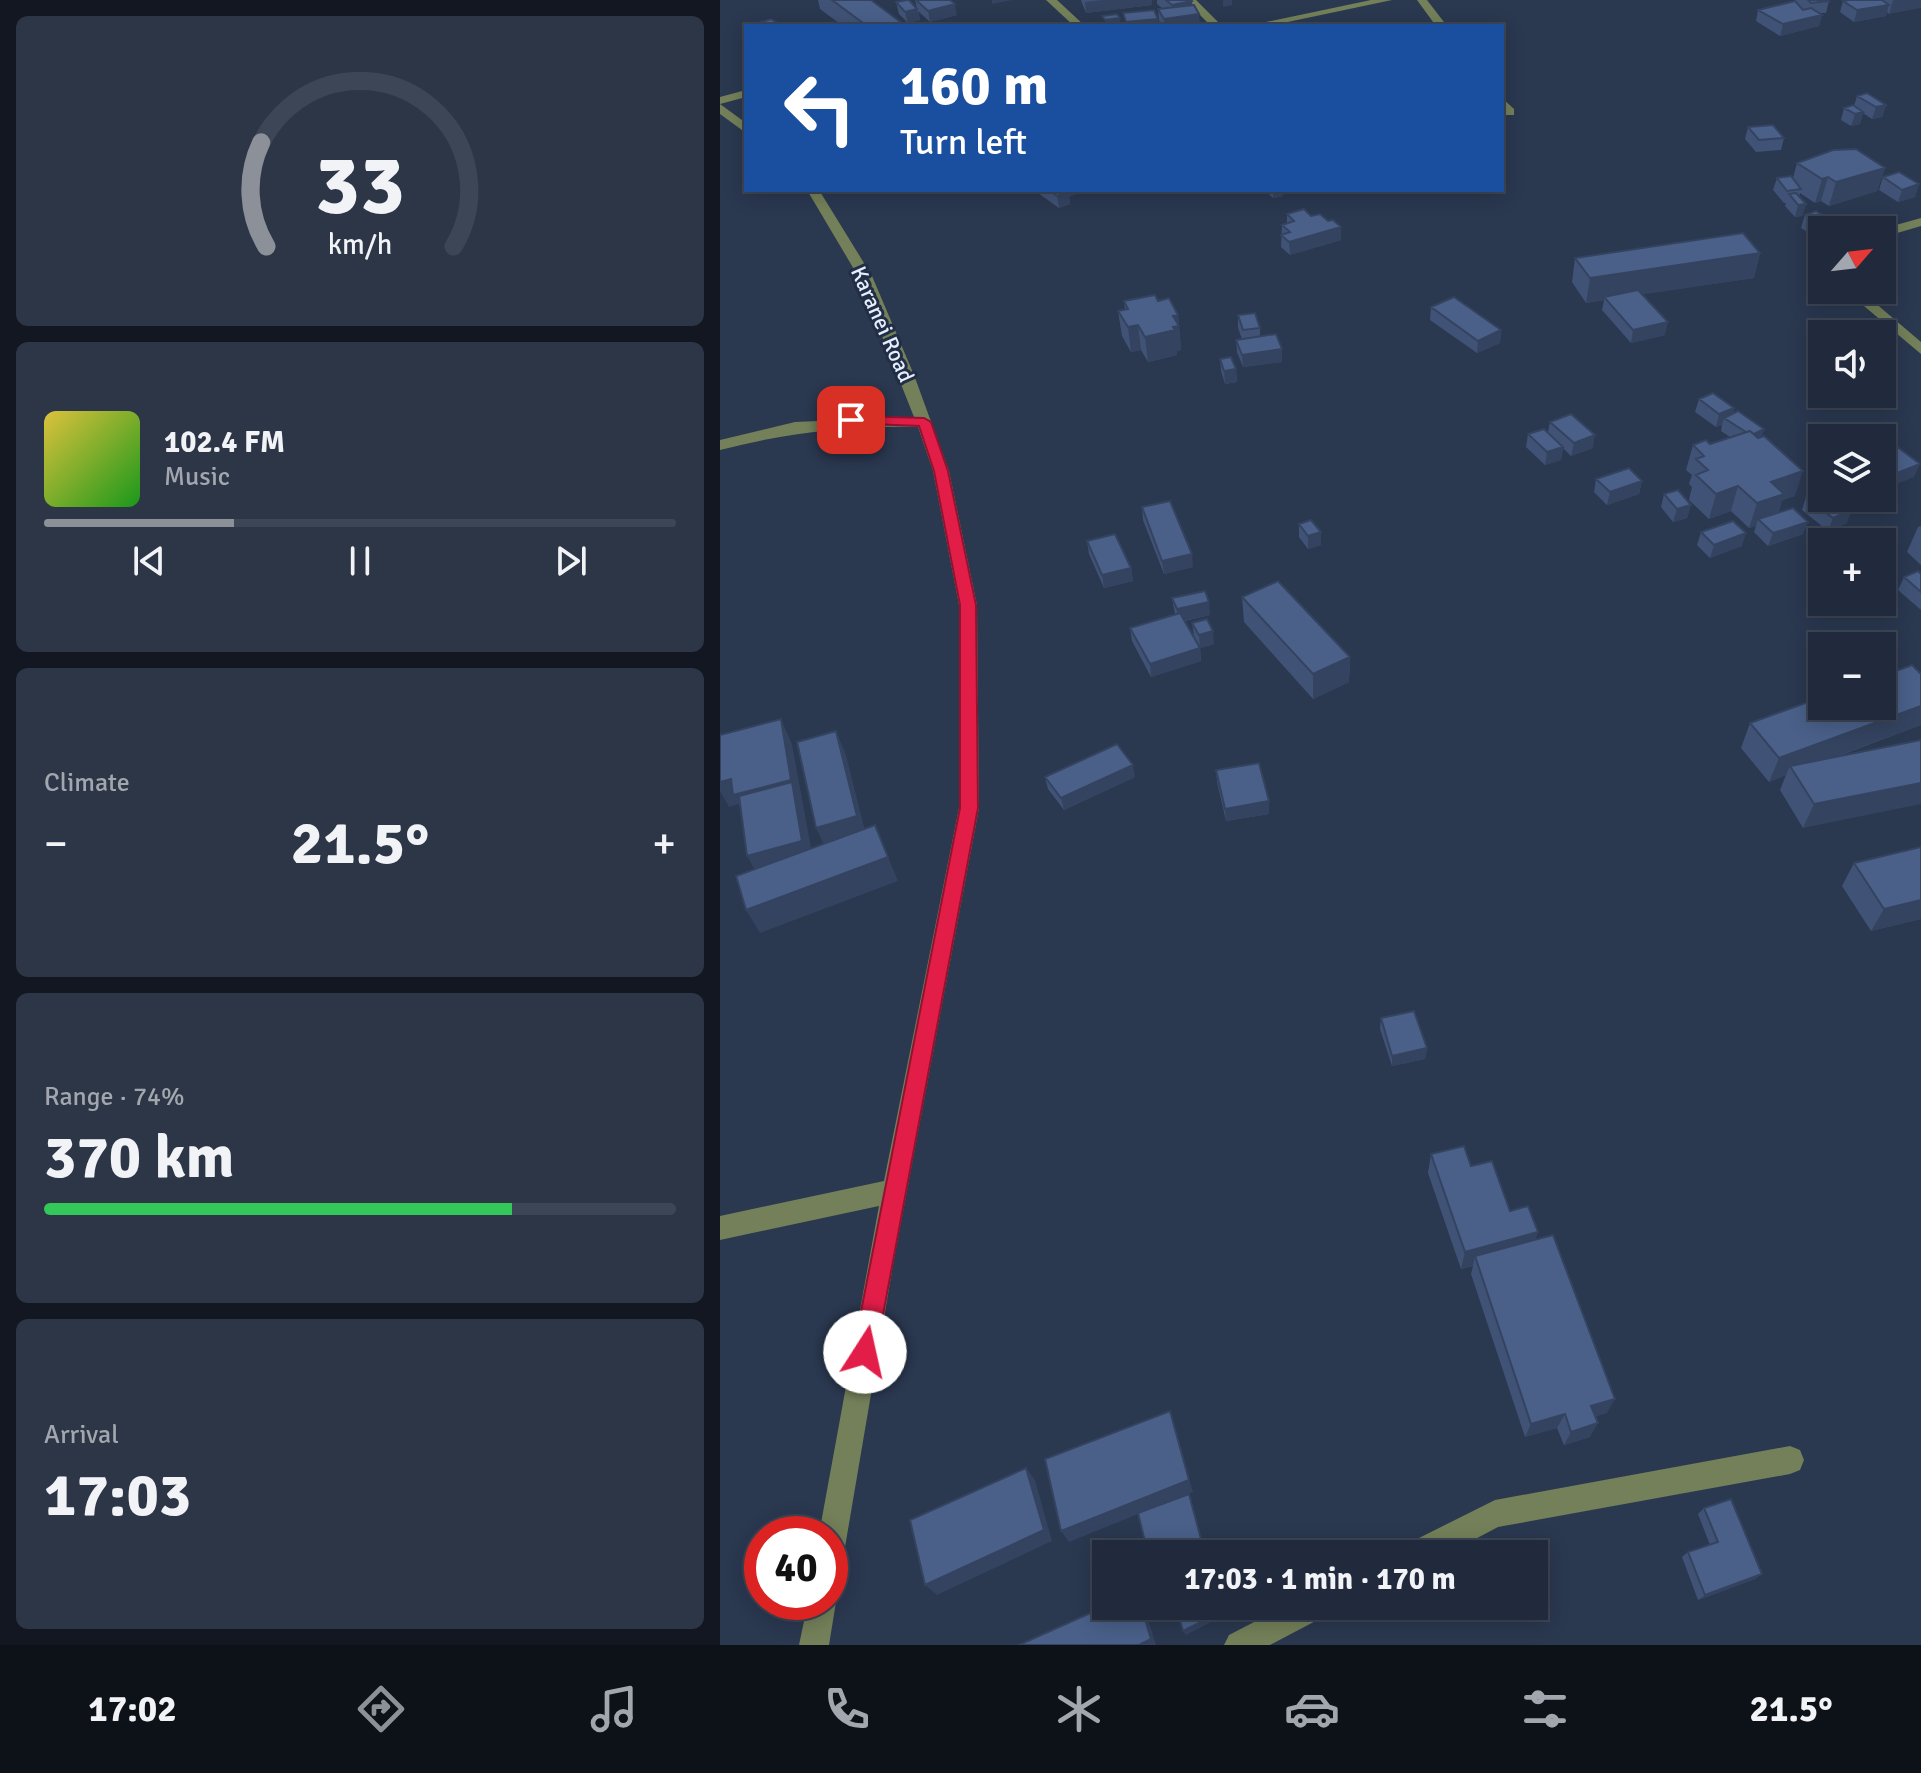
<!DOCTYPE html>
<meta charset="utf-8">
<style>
body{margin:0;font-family:Signika,sans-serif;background:#2d3647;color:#f1f3f6;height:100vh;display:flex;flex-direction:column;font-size:30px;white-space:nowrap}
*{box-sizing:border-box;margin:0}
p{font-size:26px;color:#a2a7af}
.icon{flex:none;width:44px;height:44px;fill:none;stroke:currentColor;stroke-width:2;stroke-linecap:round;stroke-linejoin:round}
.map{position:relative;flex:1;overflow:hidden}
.side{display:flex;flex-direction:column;gap:16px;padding:16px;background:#121721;width:720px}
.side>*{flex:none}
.top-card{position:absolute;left:24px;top:24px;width:760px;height:168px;border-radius:0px;box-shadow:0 4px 20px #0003,0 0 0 2px #3d4656;background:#1a4fa0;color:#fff;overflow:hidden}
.needle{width:52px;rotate:62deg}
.controls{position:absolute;left:1088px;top:216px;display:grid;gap:16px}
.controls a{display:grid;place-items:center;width:88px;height:88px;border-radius:0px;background:#202a3c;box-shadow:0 4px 20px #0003,0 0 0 2px #3d4656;font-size:40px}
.speed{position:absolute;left:24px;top:1516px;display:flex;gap:16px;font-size:40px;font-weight:700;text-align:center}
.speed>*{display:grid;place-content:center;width:104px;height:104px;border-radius:50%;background:#202a3c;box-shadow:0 4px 20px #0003,0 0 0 2px #3d4656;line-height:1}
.speed .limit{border:12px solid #d22;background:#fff;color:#111}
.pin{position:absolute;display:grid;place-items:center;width:68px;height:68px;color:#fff;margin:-34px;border-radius:16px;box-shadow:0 4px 12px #0006}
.me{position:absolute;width:88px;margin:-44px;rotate:10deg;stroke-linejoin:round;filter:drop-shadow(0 0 6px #0008)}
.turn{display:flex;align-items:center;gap:28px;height:168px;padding:0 24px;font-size:36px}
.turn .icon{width:104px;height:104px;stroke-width:2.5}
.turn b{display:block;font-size:56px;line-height:68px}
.big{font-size:60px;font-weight:700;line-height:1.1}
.side .card{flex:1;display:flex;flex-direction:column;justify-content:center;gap:12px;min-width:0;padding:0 28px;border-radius:12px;background:#2d3647}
.side .dial{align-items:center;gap:0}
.dial svg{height:208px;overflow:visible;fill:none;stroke:#3d4656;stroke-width:7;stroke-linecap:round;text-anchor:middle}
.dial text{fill:#f1f3f6;stroke:none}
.song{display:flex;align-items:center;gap:24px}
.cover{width:96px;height:96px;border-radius:12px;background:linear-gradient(135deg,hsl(50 70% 55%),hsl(120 70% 35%))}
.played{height:8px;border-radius:4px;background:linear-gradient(90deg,#8c9099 30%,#3d4656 30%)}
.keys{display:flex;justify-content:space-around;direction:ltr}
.heat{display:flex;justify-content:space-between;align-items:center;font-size:44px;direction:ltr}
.charge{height:12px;border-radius:6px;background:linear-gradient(90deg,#34c759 74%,#3d4656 0)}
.trip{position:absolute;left:372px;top:1540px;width:456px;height:80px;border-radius:0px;background:#202a3c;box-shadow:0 4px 20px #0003,0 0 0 2px #3d4656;font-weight:700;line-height:80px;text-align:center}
.tabs{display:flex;height:128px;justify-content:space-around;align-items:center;background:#0d1118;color:#a2a7af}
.tabs .icon{width:56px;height:56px}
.tabs .active{color:#8c9099}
.tabs b{font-size:36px;color:#f1f3f6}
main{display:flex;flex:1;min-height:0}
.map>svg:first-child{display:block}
</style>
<main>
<section class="side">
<div class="card dial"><svg viewBox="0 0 100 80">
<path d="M14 69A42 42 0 1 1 86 69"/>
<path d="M14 69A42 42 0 0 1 12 29" stroke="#8c9099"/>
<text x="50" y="56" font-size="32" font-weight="700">33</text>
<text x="50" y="72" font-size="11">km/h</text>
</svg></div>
<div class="card">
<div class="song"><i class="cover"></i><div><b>102.4 FM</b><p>Music</p></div></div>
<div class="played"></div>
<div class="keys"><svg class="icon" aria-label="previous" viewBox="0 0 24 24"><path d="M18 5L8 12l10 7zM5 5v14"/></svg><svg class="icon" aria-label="pause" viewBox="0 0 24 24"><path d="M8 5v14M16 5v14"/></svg><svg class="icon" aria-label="next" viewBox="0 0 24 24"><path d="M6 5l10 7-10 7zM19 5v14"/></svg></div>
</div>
<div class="card"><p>Climate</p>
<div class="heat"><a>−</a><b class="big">21.5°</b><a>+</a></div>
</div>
<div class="card"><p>Range · 74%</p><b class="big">370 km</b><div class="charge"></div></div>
<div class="card"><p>Arrival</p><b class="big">17:03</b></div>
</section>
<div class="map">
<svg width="1201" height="1645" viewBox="0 0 1201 1645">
<rect width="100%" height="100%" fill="#2a3850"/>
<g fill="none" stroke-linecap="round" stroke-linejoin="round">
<path fill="#738059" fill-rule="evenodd" d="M326 0H337L365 26H354Z
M465 0H476L502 26H491Z
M651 0H672L549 26H527Z
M697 0H707L727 26H716Z
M26 90V97L0 104 26 123V133L0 114V97Z
M782 98 794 109V115H786L782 110Z
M87 190H99L152 276 194 375 229 471 257 605 259 808 173 1265 124 1553 120 1563 110 1567V1534H99L159 1206 0 1240V1216L164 1181 239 808V605L213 471 198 427C129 425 66 433 0 450V440L75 422 194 417 138 276Z
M1201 218V226L1167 236 1162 237V230H1158Z
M1125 290H1140L1201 342V354Z
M1070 1446 1080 1450 1084 1460 1080 1470 1070 1474 778 1527 727 1554H683L687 1544 775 1500Z
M110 1591 116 1602 109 1645H79L88 1602H110Z
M565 1606H610L605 1616 550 1645H504L509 1635Z"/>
</g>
<path fill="#405376" d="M98 0H151L186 26H123L100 9Z
M195 0 237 15 210 22 198 11 200 20 188 23 179 14 176 2 197 8Z
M361 0H432V5L366 13Z
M437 0H471L480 26H443L439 21 438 9H443L437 4Z
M1074 0H1108L1109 1 1106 13H1100L1102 15 1099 26 1060 36 1036 21 1038 10 1075 1Z
M1129 0H1201L1169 14 1167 12 1166 16 1134 22 1120 12 1123 1Z
M1137 96 1166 105 1162 117 1152 119 1143 113 1140 124 1131 126 1121 120 1124 108 1134 106Z
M1028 127 1064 138 1061 150 1036 152 1025 139Z
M1077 163 1165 168 1157 191 1109 206 1101 201 1095 203 1080 193 1079 197 1086 204 1082 216 1075 217 1065 206 1066 203H1064L1053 190 1057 178H1073Z
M1163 177 1199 184 1195 197 1178 202 1159 190Z
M318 190H360V192L349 197 350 204 339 208 318 193Z
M547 190H562L563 196 553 198 547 192Z
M567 214 591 216 621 240 570 255 561 247 562 225 567 223Z
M1085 215 1107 218 1103 230 1091 234 1081 228Z
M1040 253 1034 278 922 294 945 335 911 343 882 310 884 300 866 303 852 282 855 258Z
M404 301 458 315 461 350 457 351V355L428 362 421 350 411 352 402 336 398 311 405 309Z
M711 307 781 330 780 343 757 353 710 320Z
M518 315 540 328V336L562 362 523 367 517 352 516 340 522 339 518 328Z
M500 359 516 369 517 382 505 384 501 371Z
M979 399 1014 408 1013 413 1044 429 1041 437 1075 496 1062 500 1058 513 1083 534 1048 546 1034 532 1036 526 1029 528 1011 511 989 519 969 500 972 487 969 484 972 475 966 470 973 445 990 444 1010 437 1001 431 1002 425 996 427 975 412Z
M830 422 873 448 851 456 843 448 841 460 825 465 806 447 808 434 828 432Z
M876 479 922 481 919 494 887 505 874 492Z
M944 494 971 505 967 518 953 522 941 507Z
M1086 497 1127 523 1108 531 1082 510Z
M422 507 473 567 444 574 423 520Z
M579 524 601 545 588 549 579 537Z
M1201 526V565L1187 552 1198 527Z
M981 532 1022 546 990 558 977 545Z
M367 541 411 568 413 581 384 588 369 554Z
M1201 574V610L1178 590 1184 577Z
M522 597 630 657 629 682 593 699 524 622Z
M452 598 490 615 465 621 474 636 472 623 494 644 480 648 481 661 431 677 412 641 410 628 455 614Z
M1030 723 1201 725 1116 757 1201 740 1083 828 1060 790 1066 775 1049 782 1021 748Z
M496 770 549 814 506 821 497 782Z
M325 777H415L344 810 328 789Z
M1201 847V919L1151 931 1122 886 1134 863Z
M661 1018 707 1048 705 1059 672 1066 660 1029Z
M711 1154 751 1166 790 1211 818 1232 815 1240 887 1413 876 1416 870 1437 844 1445 837 1428 805 1437 751 1274 753 1266 741 1269 708 1173Z
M984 1508 1042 1574 1035 1579 978 1600 962 1557 968 1552 990 1545 978 1514Z"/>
<path fill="#344360" d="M272 0H293L272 4Z
M382 0H432V5L366 13 365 2Z
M503 0H512V5L503 7Z
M1173 0H1201V8L1169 14Z
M472 1 473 12 453 17 452 5Z
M235 4 237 15 210 22 208 11Z
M1169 5 1166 16 1134 22 1137 10Z
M197 9 200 20 188 23 185 12Z
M479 14 480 26H445L444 19Z
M1102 15 1099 26 1060 36 1063 24Z
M400 18 401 26H385V20Z
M438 19V26H407L406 22Z
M1166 105 1162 117 1152 119 1156 107Z
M1143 112 1140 124 1131 126 1135 114Z
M1165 168 1157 191 1109 206 1116 182Z
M1108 177 1101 201 1095 203 1102 179Z
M1199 184 1195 197 1178 202 1182 190Z
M341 190H360V192L349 197 350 204 339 208 337 196Z
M553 190H562L563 196 553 198Z
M1086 204 1082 216 1075 217 1078 205Z
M1107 218 1103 230 1091 234 1095 222Z
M621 227V240L570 255 569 242Z
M1040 253 1034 278 886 300 884 297V300L866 303 870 278Z
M458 315 461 350 457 351V355L428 362 425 337 453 316Z
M948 322 945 335 911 343 913 330Z
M418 325 421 350 411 352 408 327Z
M781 330 780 343 757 353 758 341Z
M562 349V362L523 367 522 355Z
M516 369 517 382 505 384 504 371Z
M1014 408 1011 421 1004 418 1002 425 996 427 999 414Z
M1044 429 1040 442 1031 436Z
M875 435 873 448 851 456 854 443Z
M843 447 841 460 825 465 827 452Z
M1200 464 1194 477 1162 490V479Z
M1083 471 1075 496 1062 500 1055 519H1038L1036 526 1029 528 1037 503 1051 482Z
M922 481 919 494 887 505 890 492Z
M1018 486 1011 511 989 519 996 494Z
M971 505 967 518 953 522 957 509Z
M1132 510 1127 523 1108 531 1113 518Z
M1088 522 1083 534 1048 546 1053 533Z
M601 532V545L588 549V536Z
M1026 533 1022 546 990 558 994 545Z
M472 554 473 567 444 574 442 561Z
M411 568 413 581 384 588 382 575Z
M489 602 490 615 458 622 457 609Z
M493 631 494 644 480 648 479 635Z
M480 648 481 661 431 677 430 664Z
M630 657 629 682 593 699V674Z
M1201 706V725L1074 772 1070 766 1066 775 1049 782 1059 758Z
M61 719 72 744 94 864 40 879 27 856 26 819 18 804 9 807 0 791V782Z
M116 731 126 755 147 839 107 851 96 828Z
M413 765 415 777 344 810 341 798Z
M1201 783V804L1083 828 1094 804Z
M549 801V814L506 821 505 809Z
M155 825 178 881 40 933 26 910Z
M1201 900V919L1151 931 1164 909Z
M707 1048 705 1059 672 1066V1056Z
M818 1232 812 1250 755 1256 753 1266 741 1269 745 1252Z
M895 1399 887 1413 864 1420 871 1406Z
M845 1414 837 1428 805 1437 811 1424Z
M878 1423 870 1437 844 1445 851 1432Z
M454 1425 473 1492 349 1542 341 1531Z
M306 1468 315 1480 332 1541 217 1595 205 1585Z
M1042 1574 1035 1579 978 1600 985 1595Z
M421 1606H424L436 1645H419Z
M490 1606 495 1620 466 1635 463 1631Z"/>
<path fill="#4a6089" stroke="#344360" stroke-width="2" d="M112 0H151L186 26H147Z
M187 0H189L197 9 185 12 176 2Z
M196 0H230L235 4 208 11Z
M446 0H471L472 1 452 5Z
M1088 0H1108L1109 1 1091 3Z
M1129 0H1162L1169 5 1137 10 1123 1Z
M1075 1 1083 10 1091 8 1102 15 1063 24 1038 10Z
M474 5 479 14 444 19 438 9Z
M434 10 438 19 406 22 403 13Z
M397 14 400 18 385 20 382 16Z
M51 19 63 26H28Z
M1147 93 1166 105 1156 107 1137 96Z
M1133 105 1143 112 1135 114 1124 108Z
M1053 125 1064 138 1039 140 1028 127Z
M1136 149 1165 168 1116 182 1108 177 1102 179 1077 163 1113 150Z
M1179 172 1199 184 1182 190 1163 177Z
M1071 176 1081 189 1067 191 1057 178Z
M329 190H346L348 192 337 196Z
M1076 193 1086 204 1078 205 1069 194Z
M584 209 591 216 600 214 608 221 613 220 621 227 569 242 561 235 570 232 562 225 574 221 567 214Z
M1096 211 1107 218 1095 222 1085 215Z
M1023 233 1040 253 870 278 855 258Z
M918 290 948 322 913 330 884 297Z
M435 295 438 301 449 298 458 315 453 316 459 326 453 327 455 330 425 337 418 325 408 327 398 311 408 309 404 301Z
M734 297 781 330 758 341 711 307Z
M535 313 540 328 523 330 518 315Z
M556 334 562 349 522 355 516 340Z
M511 357 516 369 504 371 500 359Z
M993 393 1014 408 999 414 979 399Z
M1018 411 1044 429 1034 434 1030 431 1026 432 1004 418Z
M851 414 875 435 854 443 830 422Z
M824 429 843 447 827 452 808 434Z
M1030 431 1038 438 1044 436 1083 471 1051 482 1064 494 1037 503 1018 486 996 494 976 475 988 470 976 459 984 456 973 445 986 440 990 444Z
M1163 436 1200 464 1162 479V438H1159Z
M909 468 922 481 890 492 876 479Z
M958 490 971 505 957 509 944 494Z
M1102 490V498H1117L1132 510 1113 518 1086 497Z
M450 501 472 554 442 561 422 507Z
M1073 508 1088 522 1053 533 1038 519Z
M591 520 601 532 588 536 579 524Z
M1013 521 1026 533 994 545 981 532Z
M395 534 411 568 382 575 367 541Z
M1198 571 1201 574V592L1184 577Z
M558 581 630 657 593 674 522 597Z
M485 591 489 602 457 609 452 598Z
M460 613 480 648 430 664 410 628Z
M487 619 493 631 479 635 472 623Z
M1192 665 1201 674V706L1059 758 1030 723 1102 697V706H1162V676Z
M61 719 71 780 13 795 11 779 0 782V735Z
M116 731 137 816 96 828 77 742Z
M1201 740V783L1094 804 1070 766Z
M397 744 413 765 341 798 325 777Z
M539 763 549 801 505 809 496 770Z
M72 782 82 841 27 856 19 796Z
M155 825 168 857 26 910 16 876Z
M1201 847V900L1164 909 1134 863Z
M694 1011 707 1048 672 1056 661 1018Z
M744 1146 751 1166 772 1161 790 1211 808 1206 818 1232 745 1252 711 1154Z
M833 1235 895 1399 871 1406 878 1423 851 1432 845 1414 811 1424 755 1256Z
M450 1411 469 1480 341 1531 325 1459Z
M306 1468 324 1530 205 1585 190 1520Z
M469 1494 485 1554H428L418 1513Z
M1011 1499 1042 1574 985 1595 968 1552 998 1542 984 1508Z
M386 1606H421L431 1639 419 1645H299Z
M456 1606H490L493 1616 463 1631Z"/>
<path fill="#e11d48" stroke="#92132f" stroke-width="2" d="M131 416 204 418 211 422 228 471 256 605 258 808 156 1352 153 1360 145 1363 136 1360 133 1352 240 808V605L214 471 199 426 126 423V417Z"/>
<g text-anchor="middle" stroke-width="6" stroke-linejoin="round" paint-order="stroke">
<g font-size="22" fill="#e5eefe" stroke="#212e45">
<text transform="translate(163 324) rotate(66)" y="8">Karanei Road</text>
</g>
</g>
</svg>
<div class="controls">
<a><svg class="needle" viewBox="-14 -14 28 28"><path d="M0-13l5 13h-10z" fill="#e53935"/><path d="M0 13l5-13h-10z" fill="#a2a7af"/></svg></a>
<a><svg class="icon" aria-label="sound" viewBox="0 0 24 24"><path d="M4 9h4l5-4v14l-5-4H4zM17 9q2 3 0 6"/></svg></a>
<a><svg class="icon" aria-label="layers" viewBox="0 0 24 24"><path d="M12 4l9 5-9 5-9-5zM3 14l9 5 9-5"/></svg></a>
<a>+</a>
<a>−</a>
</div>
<div class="speed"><div class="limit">40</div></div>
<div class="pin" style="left:131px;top:420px;background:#d93025"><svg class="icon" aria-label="arrive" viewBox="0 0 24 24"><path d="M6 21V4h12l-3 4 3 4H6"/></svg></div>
<svg class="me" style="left:145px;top:1352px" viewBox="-20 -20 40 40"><circle r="19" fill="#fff"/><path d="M0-13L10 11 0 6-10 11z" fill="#e11d48"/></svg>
<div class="trip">17:03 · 1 min · 170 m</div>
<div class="top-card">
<div class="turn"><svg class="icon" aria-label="left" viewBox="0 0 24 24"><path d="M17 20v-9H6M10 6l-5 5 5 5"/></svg><div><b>160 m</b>Turn left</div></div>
</div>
</div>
</main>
<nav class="tabs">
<b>17:02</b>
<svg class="icon active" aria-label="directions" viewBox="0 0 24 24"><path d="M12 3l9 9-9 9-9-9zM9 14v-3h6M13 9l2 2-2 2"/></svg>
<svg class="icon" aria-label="music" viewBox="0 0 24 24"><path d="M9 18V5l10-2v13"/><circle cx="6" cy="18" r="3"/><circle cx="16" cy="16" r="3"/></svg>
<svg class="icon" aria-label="phone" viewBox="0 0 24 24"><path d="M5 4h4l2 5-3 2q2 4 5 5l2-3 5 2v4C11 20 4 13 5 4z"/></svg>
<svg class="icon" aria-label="climate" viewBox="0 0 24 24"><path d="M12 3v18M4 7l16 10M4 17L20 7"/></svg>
<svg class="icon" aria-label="car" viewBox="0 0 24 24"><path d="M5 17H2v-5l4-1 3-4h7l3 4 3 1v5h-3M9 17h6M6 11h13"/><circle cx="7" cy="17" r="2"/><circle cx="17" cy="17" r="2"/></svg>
<svg class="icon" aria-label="filters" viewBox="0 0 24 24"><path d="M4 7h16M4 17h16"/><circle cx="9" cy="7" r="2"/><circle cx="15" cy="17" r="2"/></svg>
<b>21.5°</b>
</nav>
